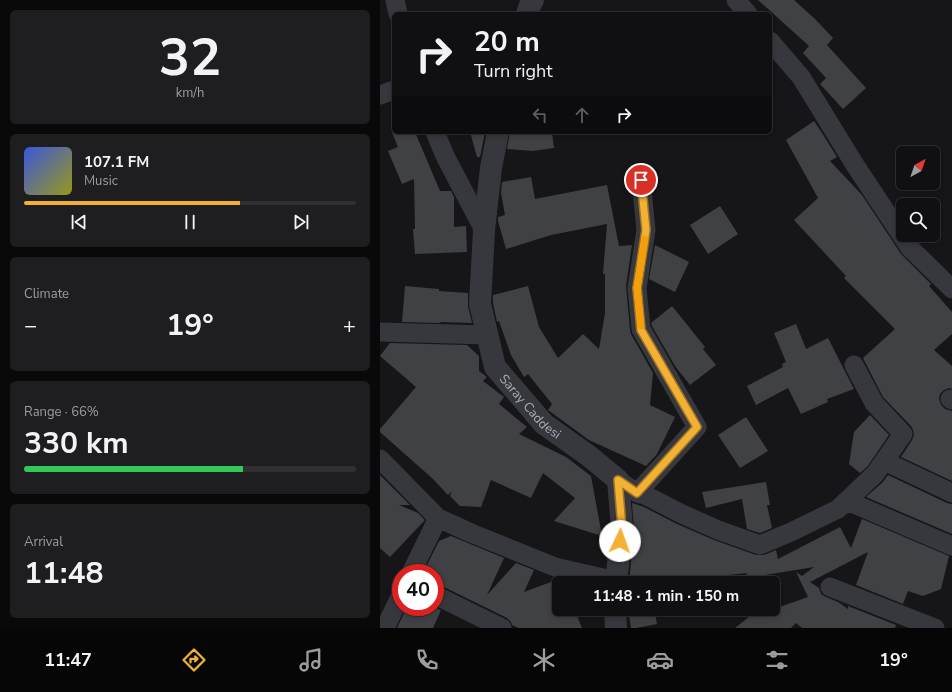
<!DOCTYPE html>
<meta charset="utf-8">
<style>
body{margin:0;font-family:"Nunito Sans",sans-serif;background:#1e1e20;color:#f1f3f6;height:100vh;display:flex;flex-direction:column;font-size:15px;white-space:nowrap}
*{box-sizing:border-box;margin:0}
p{font-size:13px;color:#9c9d9f}
.icon{flex:none;width:22px;height:22px;fill:none;stroke:currentColor;stroke-width:2;stroke-linecap:round;stroke-linejoin:round}
.map{position:relative;flex:1;overflow:hidden}
.details{display:flex;flex-direction:column;gap:10px;padding:10px;background:#09090a;width:380px}
.details>*{flex:none}
.top-card{position:absolute;left:12px;top:12px;width:380px;height:122px;border-radius:6px;box-shadow:0 2px 6px #0003,0 0 0 1px #303032;background:#101012;color:#f1f3f6;overflow:hidden}
.needle{width:26px;rotate:40deg}
.buttons{position:absolute;left:516px;top:146px;display:grid;gap:8px}
.buttons a{display:grid;place-items:center;width:44px;height:44px;border-radius:6px;background:#101012;box-shadow:0 2px 6px #0003,0 0 0 1px #303032;font-size:20px}
.speed{position:absolute;left:12px;top:564px;display:flex;gap:8px;font-size:20px;font-weight:700;text-align:center}
.speed>*{display:grid;place-content:center;width:52px;height:52px;border-radius:50%;background:#101012;box-shadow:0 2px 6px #0003,0 0 0 1px #303032;line-height:1}
.speed .limit{border:6px solid #d22;background:#fff;color:#111}
.pin{position:absolute;display:grid;place-items:center;width:34px;height:34px;color:#fff;margin:-17px;border:2px solid #fff;border-radius:50%;box-shadow:0 1px 4px #0007}
.me{position:absolute;width:44px;margin:-22px;rotate:3deg;stroke-linejoin:round;filter:drop-shadow(0 0 3px #0008)}
.turn{display:flex;align-items:center;gap:14px;height:84px;padding:0 16px;font-size:18px}
.turn .icon{width:52px;height:52px;stroke-width:2.5}
.turn b{display:block;font-size:28px;line-height:34px}
.lanes{display:flex;align-items:center;height:38px;padding:0 16px;background:#0003;justify-content:center;gap:20px;direction:ltr}
.lanes .off{opacity:.35}
.big{font-size:30px;font-weight:700;line-height:1.1}
.details .card{flex:1;display:flex;flex-direction:column;justify-content:center;gap:6px;min-width:0;padding:0 14px;border-radius:6px;background:#1e1e20}
.details .dial{align-items:center;gap:0}
.dial b{font-size:52px;line-height:1}
.song{display:flex;align-items:center;gap:12px}
.cover{width:48px;height:48px;border-radius:6px;background:linear-gradient(135deg,hsl(230 70% 55%),hsl(60 70% 35%))}
.played{height:4px;border-radius:2px;background:linear-gradient(90deg,#f2b134 65%,#303032 65%)}
.keys{display:flex;justify-content:space-around;direction:ltr}
.heat{display:flex;justify-content:space-between;align-items:center;font-size:22px;direction:ltr}
.charge{height:6px;border-radius:3px;background:linear-gradient(90deg,#34c759 66%,#303032 0)}
.trip{position:absolute;left:172px;top:576px;width:228px;height:40px;border-radius:6px;background:#101012;box-shadow:0 2px 6px #0003,0 0 0 1px #303032;font-weight:700;line-height:40px;text-align:center}
.menu{display:flex;height:64px;justify-content:space-around;align-items:center;background:#060607;color:#9c9d9f}
.menu .icon{width:28px;height:28px}
.menu .active{color:#f2b134}
.menu b{font-size:18px;color:#f1f3f6}
main{display:flex;flex:1;min-height:0}
.map>svg:first-child{display:block}
</style>
<main>
<section class="details">
<div class="card dial"><b>32</b><p>km/h</p></div>
<div class="card">
<div class="song"><i class="cover"></i><div><b>107.1 FM</b><p>Music</p></div></div>
<div class="played"></div>
<div class="keys"><svg class="icon" aria-label="previous" viewBox="0 0 24 24"><path d="M18 5L8 12l10 7zM5 5v14"/></svg><svg class="icon" aria-label="pause" viewBox="0 0 24 24"><path d="M8 5v14M16 5v14"/></svg><svg class="icon" aria-label="next" viewBox="0 0 24 24"><path d="M6 5l10 7-10 7zM19 5v14"/></svg></div>
</div>
<div class="card"><p>Climate</p>
<div class="heat"><a>−</a><b class="big">19°</b><a>+</a></div>
</div>
<div class="card"><p>Range · 66%</p><b class="big">330 km</b><div class="charge"></div></div>
<div class="card"><p>Arrival</p><b class="big">11:48</b></div>
</section>
<div class="map">
<svg width="572" height="628" viewBox="0 0 572 628">
<rect width="100%" height="100%" fill="#161618"/>
<path fill="#404145" d="M378 0H414L435 19 453 38 447 45 486 88 463 109 440 84 446 78 423 53 429 46Z
M434 121 442 133 457 157 450 161 482 195 521 254 551 284 549 286 572 312V334L554 350 572 366V389L569 388 564 390 560 394 559 399 561 405 565 409 572 411V481L521 457 532 440 534 435 533 430 531 426 503 397 483 358 515 329 464 278 466 276 414 220 438 198 406 140Z
M12 132H35L60 191H71L74 197V227L86 226 87 252 35 254 33 229H35L34 179 22 184 8 151 18 147Z
M90 132H105L100 157H97Z
M130 132H172L174 148 153 151 127 149Z
M151 177 155 199 227 185 239 246 252 245 246 286 250 330 251 334 273 373 270 405 295 417 277 454 266 466 209 440 168 410 172 404 148 374 144 377 131 355 119 321 117 322 113 303V295L148 286 159 327 178 358 203 334 219 349 225 313V274H223L227 224 171 235 126 249 118 221V217L125 215 121 193 122 182Z
M340 206 358 234 328 254 310 225Z
M275 245 309 262 295 292 269 279Z
M25 286 59 289V291L88 293V307L92 323 60 322 61 323 22 322Z
M292 306 325 347 323 349 336 365 310 385 295 366 272 326 271 323Z
M416 324 426 349 448 338 474 389 447 399 448 402 421 414 408 388 376 405 367 386 403 367 402 364 406 362 394 333Z
M10 343 87 345 99 356V371L107 377 103 381 124 397 119 404 147 427 139 434 186 457 211 476 222 536 174 521 195 498 163 473 151 498 111 480 101 507 80 506 70 496 72 491 68 495 53 479 0 432V429L36 387 0 356Z
M490 415 509 435 487 467 480 473 469 464 474 432Z
M366 417 388 451 360 468 338 435Z
M0 475 30 505H19L38 513 45 520 10 557 0 548Z
M508 475 567 503 572 504V534L486 497 503 482Z
M386 482 390 505H387L392 528 380 533 367 529 362 499 326 508 322 492Z
M252 503 264 507 297 524 334 540 376 555H384L396 550 398 559 460 527 471 548 482 519 569 556 561 589 543 596 528 591 523 604 476 585 488 552 430 582 439 588 441 594 446 597 458 602 468 609V606L516 625 515 628H422L416 623 411 628H355L379 609H394L428 597 416 572 422 576 434 567 367 578 366 574 368 573 297 580V583H249L254 529Z
M71 536 124 558 107 595 136 563 154 570 144 592 179 579 183 580 184 583H179V609H194L202 628H138L132 625 131 622 127 618 60 585 55 584V573H43L59 541Z
M27 607H54L61 610 53 628H17Z
M248 609H274L277 624 256 628H251Z"/>
<g fill="none" stroke-linecap="round" stroke-linejoin="round">
<path stroke="#37383d" stroke-width="19" d="M15 0 18 14
M356 0 368 14
M390 41 421 77 475 165 530 248 572 289
M0 95 14 90
M55 132 66 158 104 230
M0 332 108 335
M570 399 572 400
M0 459 58 518 31 573
M504 461 572 493
M238 480 257 493 265 495 302 514 338 530 380 545 411 532 458 509 495 474 523 434 494 403 474 365
M257 493 317 427 261 329 257 288 266 230 261 180
M467 501 572 546
M58 518 91 533 175 567 236 581
M450 587 555 628
M55 595 122 628
M5 628 21 595"/>
<g stroke="#37383d" stroke-width="22">
<path d="M147 14 150 5 153 0"/>
<path id="s1" d="M118 132 111 168 104 230 100 304 115 367 164 424 209 456 238 480 242 528 236 583"/>
<path d="M235 609 236 628"/>
</g>
</g>
<g fill="none" stroke-linecap="round" stroke-linejoin="round">
<g stroke="#9d7322" stroke-width="10">
<path id="route" d="M240 541 242 528 238 480 257 493 317 427 261 330 257 288 266 230 261 180"/>
</g>
<use href="#route" stroke="#f2b134" stroke-width="7"/>
<path stroke="#f59e0b" stroke-width="7" d="M261 326 257 288 265 239"/>
</g>
<g text-anchor="middle" stroke-width="3.5" stroke-linejoin="round" paint-order="stroke">
<g font-size="13" fill="#a8adb8" stroke="#111113">
<text dy="5" stroke="none"><textPath href="#s1" startOffset="291">Saray Caddesi</textPath></text>
</g>
</g>
</svg>
<div class="buttons">
<a><svg class="needle" viewBox="-14 -14 28 28"><path d="M0-13l5 13h-10z" fill="#e53935"/><path d="M0 13l5-13h-10z" fill="#9c9d9f"/></svg></a>
<a><svg class="icon" aria-label="search" viewBox="0 0 24 24"><circle cx="10" cy="10" r="6"/><path d="M15 15l6 6"/></svg></a>
</div>
<div class="speed"><div class="limit">40</div></div>
<div class="pin" style="left:261px;top:180px;background:#d93025"><svg class="icon" aria-label="arrive" viewBox="0 0 24 24"><path d="M6 21V4h12l-3 4 3 4H6"/></svg></div>
<svg class="me" style="left:240px;top:541px" viewBox="-20 -20 40 40"><circle r="19" fill="#fff"/><path d="M0-13L10 11 0 6-10 11z" fill="#f2b134"/></svg>
<div class="trip">11:48 · 1 min · 150 m</div>
<div class="top-card">
<div class="turn"><svg class="icon" aria-label="right" viewBox="0 0 24 24"><path d="M7 20v-9h11M14 6l5 5-5 5"/></svg><div><b>20 m</b>Turn right</div></div>
<div class="lanes"><svg class="icon off" aria-label="left" viewBox="0 0 24 24"><path d="M17 20v-9H6M10 6l-5 5 5 5"/></svg><svg class="icon off" aria-label="ahead" viewBox="0 0 24 24"><path d="M12 20V5M6 11l6-6 6 6"/></svg><svg class="icon" aria-label="right" viewBox="0 0 24 24"><path d="M7 20v-9h11M14 6l5 5-5 5"/></svg></div>
</div>
</div>
</main>
<nav class="menu">
<b>11:47</b>
<svg class="icon active" aria-label="directions" viewBox="0 0 24 24"><path d="M12 3l9 9-9 9-9-9zM9 14v-3h6M13 9l2 2-2 2"/></svg>
<svg class="icon" aria-label="music" viewBox="0 0 24 24"><path d="M9 18V5l10-2v13"/><circle cx="6" cy="18" r="3"/><circle cx="16" cy="16" r="3"/></svg>
<svg class="icon" aria-label="phone" viewBox="0 0 24 24"><path d="M5 4h4l2 5-3 2q2 4 5 5l2-3 5 2v4C11 20 4 13 5 4z"/></svg>
<svg class="icon" aria-label="climate" viewBox="0 0 24 24"><path d="M12 3v18M4 7l16 10M4 17L20 7"/></svg>
<svg class="icon" aria-label="car" viewBox="0 0 24 24"><path d="M5 17H2v-5l4-1 3-4h7l3 4 3 1v5h-3M9 17h6M6 11h13"/><circle cx="7" cy="17" r="2"/><circle cx="17" cy="17" r="2"/></svg>
<svg class="icon" aria-label="filters" viewBox="0 0 24 24"><path d="M4 7h16M4 17h16"/><circle cx="9" cy="7" r="2"/><circle cx="15" cy="17" r="2"/></svg>
<b>19°</b>
</nav>
